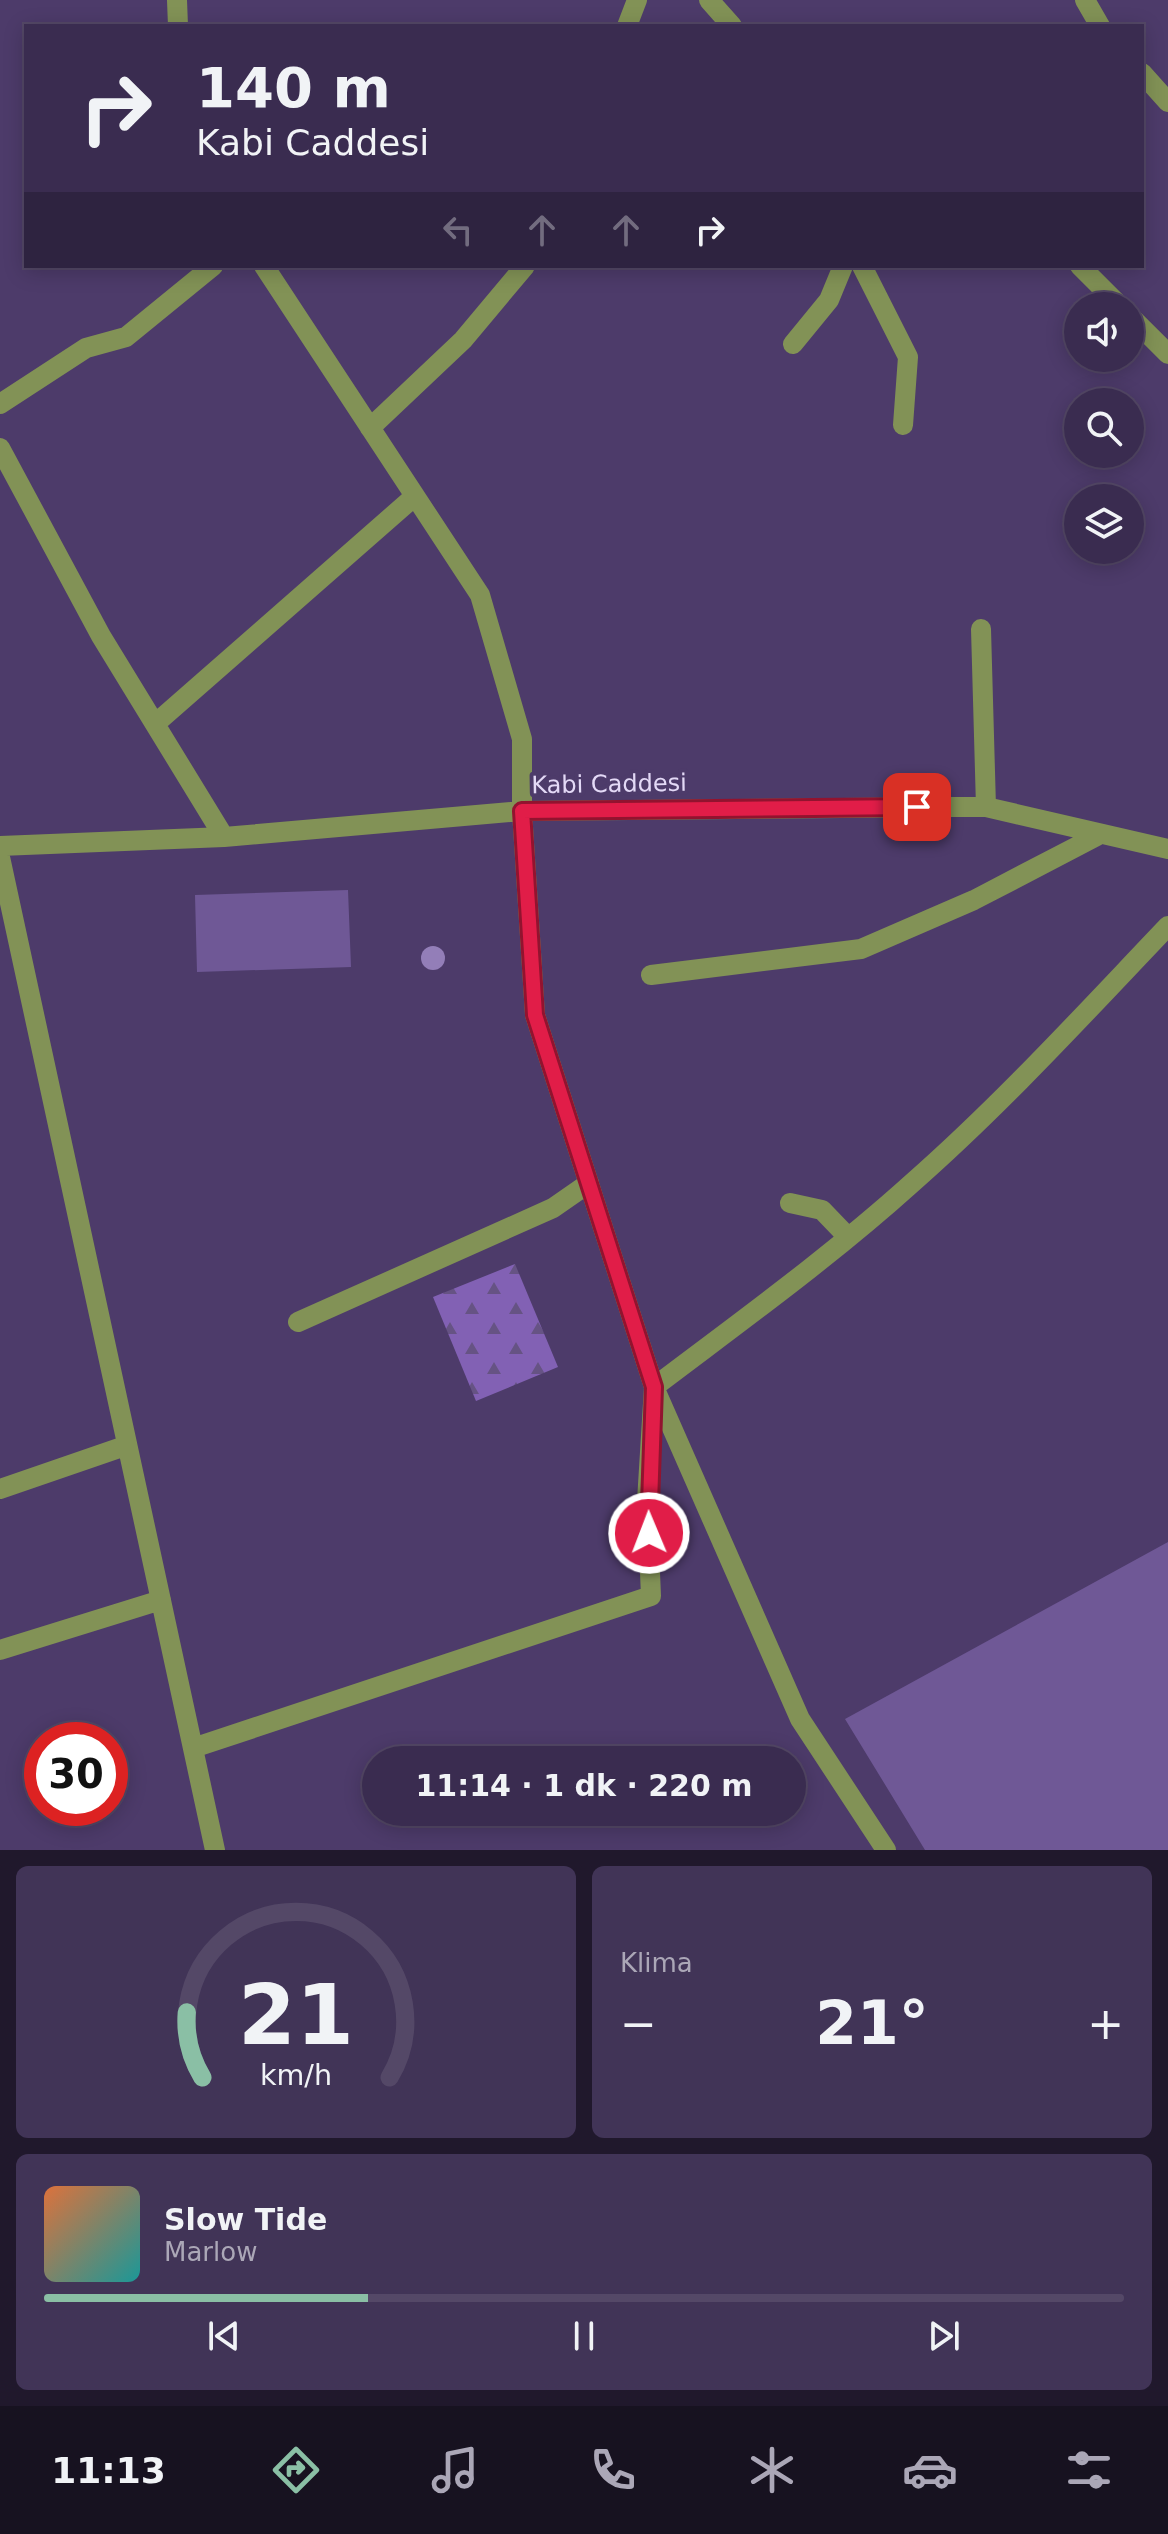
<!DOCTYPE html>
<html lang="tr">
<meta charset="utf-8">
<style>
body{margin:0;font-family:"DejaVu Sans",sans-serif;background:#413457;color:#f1f3f6;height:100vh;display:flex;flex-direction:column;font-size:30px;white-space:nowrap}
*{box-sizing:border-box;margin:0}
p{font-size:26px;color:#aba7b7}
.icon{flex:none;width:44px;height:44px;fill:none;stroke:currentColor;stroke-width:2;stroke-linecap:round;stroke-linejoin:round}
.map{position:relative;height:1850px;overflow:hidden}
.sheet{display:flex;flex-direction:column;gap:16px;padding:16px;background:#20182c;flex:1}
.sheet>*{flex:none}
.guide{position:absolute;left:24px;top:24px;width:1120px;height:244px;border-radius:0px;box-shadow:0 4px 20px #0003,0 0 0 2px #544867;background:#3a2c50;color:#f1f3f6;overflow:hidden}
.controls{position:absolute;left:1064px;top:292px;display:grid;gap:16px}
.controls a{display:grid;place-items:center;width:80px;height:80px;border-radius:50%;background:#3a2c50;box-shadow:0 4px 20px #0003,0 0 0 2px #544867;font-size:40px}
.speed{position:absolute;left:24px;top:1722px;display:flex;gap:16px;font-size:40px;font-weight:700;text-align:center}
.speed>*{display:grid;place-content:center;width:104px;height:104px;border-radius:50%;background:#3a2c50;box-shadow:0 4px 20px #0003,0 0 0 2px #544867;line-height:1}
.speed .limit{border:12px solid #d22;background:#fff;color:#111}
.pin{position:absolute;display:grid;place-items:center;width:68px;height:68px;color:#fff;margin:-34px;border-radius:16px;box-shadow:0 4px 12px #0006}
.me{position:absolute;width:88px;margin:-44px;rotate:359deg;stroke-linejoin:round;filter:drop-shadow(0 0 6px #0008)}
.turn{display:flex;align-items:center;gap:28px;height:168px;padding:0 40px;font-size:36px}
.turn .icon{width:104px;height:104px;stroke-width:2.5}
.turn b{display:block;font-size:56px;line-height:68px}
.lanes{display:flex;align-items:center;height:76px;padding:0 40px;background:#0003;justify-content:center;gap:40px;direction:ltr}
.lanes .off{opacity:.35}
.big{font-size:60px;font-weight:800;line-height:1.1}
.sheet .tile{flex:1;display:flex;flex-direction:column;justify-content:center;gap:12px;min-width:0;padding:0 28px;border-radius:12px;background:#413457}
.sheet .dial{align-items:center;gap:0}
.dial svg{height:208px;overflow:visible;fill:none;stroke:#544867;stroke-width:7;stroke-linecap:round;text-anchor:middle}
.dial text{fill:#f1f3f6;stroke:none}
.song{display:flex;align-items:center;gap:24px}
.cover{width:96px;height:96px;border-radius:12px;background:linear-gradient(135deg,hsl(20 70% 55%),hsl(180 70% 35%))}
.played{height:8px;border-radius:4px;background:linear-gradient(90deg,#8abfa5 30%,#544867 30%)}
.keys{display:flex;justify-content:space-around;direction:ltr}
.heat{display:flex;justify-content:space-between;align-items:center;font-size:44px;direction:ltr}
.sheet .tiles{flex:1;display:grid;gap:16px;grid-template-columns:1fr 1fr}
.tile:last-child{grid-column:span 2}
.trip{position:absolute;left:362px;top:1746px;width:444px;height:80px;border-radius:40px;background:#3a2c50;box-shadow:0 4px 20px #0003,0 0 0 2px #544867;font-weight:800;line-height:80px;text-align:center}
.tabs{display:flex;height:128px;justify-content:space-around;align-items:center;background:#171220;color:#aba7b7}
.tabs .icon{width:56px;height:56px}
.tabs .on{color:#8abfa5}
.tabs b{font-size:36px;color:#f1f3f6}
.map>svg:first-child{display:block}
</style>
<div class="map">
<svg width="1168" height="1850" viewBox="0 0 1168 1850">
<defs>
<pattern id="forest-firs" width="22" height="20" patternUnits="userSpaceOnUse" patternTransform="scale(2)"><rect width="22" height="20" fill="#8261b4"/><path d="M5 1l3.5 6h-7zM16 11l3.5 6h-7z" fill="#665384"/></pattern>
</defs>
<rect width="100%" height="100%" fill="#4d3b6a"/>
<path fill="#6f5896" d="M348 890 351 967 197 972 195 895Z
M1168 1542V1850H925L845 1719Z"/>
<path fill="url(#forest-firs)" d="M515 1264 558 1367 476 1401 433 1297Z"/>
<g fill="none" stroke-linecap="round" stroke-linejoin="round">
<path stroke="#829256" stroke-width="20" d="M177 0 178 26
M709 0 732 26
M1085 0 1100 26
M627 26 637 0
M1142 73 1168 102
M264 266 480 595 522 739V811L535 1015 654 1387 800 1719 886 1850
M862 266 908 357 903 425
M1080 266 1120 306
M1130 316 1168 354
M793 344 829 300 843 266
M0 404 86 348 126 337 213 266
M370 428 463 340 525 266
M0 448 101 636 224 837
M981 629 986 807
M155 724 415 496
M0 846 224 837 522 811 948 807H986L1168 849
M0 857 215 1850
M651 975 861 949 974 900 1097 836
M790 1203 822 1210 847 1236
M298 1322 553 1208 589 1183
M0 1489 125 1446
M0 1650 161 1600
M193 1748 651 1596 647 1501 654 1387C741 1321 830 1257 911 1184 1002 1104 1084 1014 1168 926"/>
</g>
<circle fill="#937eb8" cx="433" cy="958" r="12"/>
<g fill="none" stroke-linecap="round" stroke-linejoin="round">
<g stroke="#92132f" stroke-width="20">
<path id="route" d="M649 1533 654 1387 535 1015 522 811 917 807"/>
</g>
<use href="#route" stroke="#e11d48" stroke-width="14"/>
</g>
<g text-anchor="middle" stroke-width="8" stroke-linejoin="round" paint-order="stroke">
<g font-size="24" fill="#e3d9f6" stroke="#4d3b6a">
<text transform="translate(609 784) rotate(-1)" y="8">Kabi Caddesi</text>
</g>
</g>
</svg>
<div class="controls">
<a><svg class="icon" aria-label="sound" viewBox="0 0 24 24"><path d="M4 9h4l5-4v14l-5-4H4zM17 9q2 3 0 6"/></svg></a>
<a><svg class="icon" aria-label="search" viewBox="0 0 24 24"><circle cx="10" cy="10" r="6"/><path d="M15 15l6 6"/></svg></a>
<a><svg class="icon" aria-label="layers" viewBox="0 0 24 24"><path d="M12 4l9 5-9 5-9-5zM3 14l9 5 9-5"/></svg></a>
</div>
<div class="speed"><div class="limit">30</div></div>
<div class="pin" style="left:917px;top:807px;background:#d93025"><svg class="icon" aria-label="arrive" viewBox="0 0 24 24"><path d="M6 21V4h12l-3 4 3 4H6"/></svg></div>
<svg class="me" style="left:649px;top:1533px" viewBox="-20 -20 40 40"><circle r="17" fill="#e11d48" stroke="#fff" stroke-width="3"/><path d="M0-11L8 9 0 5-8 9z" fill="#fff"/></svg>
<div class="trip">11:14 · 1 dk · 220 m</div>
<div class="guide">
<div class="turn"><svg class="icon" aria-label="right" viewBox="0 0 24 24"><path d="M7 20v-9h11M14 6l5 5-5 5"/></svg><div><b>140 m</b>Kabi Caddesi</div></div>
<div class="lanes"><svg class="icon off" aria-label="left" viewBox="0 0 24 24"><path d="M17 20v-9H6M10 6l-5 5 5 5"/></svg><svg class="icon off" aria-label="ahead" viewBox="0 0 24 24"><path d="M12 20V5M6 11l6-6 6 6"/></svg><svg class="icon off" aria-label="ahead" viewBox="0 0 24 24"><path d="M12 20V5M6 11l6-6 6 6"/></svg><svg class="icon" aria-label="right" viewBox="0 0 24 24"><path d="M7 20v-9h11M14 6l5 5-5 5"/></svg></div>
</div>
</div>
<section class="sheet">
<div class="tiles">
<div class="tile dial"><svg viewBox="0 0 100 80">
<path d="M14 69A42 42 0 1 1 86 69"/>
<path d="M14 69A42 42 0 0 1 8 44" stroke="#8abfa5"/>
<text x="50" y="56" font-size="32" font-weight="700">21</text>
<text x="50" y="72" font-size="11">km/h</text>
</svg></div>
<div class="tile"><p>Klima</p>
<div class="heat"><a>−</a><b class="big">21°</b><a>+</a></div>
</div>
<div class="tile">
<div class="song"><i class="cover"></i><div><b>Slow Tide</b><p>Marlow</p></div></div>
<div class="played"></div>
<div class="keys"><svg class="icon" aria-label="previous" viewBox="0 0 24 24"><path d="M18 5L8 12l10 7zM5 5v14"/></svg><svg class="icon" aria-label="pause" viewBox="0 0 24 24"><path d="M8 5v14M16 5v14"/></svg><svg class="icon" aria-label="next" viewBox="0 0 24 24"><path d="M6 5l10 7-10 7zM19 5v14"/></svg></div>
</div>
</div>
</section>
<nav class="tabs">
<b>11:13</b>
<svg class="icon on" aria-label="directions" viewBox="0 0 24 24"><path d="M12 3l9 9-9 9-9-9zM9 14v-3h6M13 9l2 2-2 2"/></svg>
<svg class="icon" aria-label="music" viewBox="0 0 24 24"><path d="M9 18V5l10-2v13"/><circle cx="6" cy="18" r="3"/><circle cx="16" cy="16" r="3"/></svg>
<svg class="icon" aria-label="phone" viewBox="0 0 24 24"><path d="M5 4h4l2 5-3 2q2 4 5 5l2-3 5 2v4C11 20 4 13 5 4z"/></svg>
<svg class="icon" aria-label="climate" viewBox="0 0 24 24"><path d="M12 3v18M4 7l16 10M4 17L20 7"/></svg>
<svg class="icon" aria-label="car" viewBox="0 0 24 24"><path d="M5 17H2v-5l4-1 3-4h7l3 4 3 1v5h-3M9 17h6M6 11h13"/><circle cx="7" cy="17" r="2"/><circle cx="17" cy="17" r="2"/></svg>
<svg class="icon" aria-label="filters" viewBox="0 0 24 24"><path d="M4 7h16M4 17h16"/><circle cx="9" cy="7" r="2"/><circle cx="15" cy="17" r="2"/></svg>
</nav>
